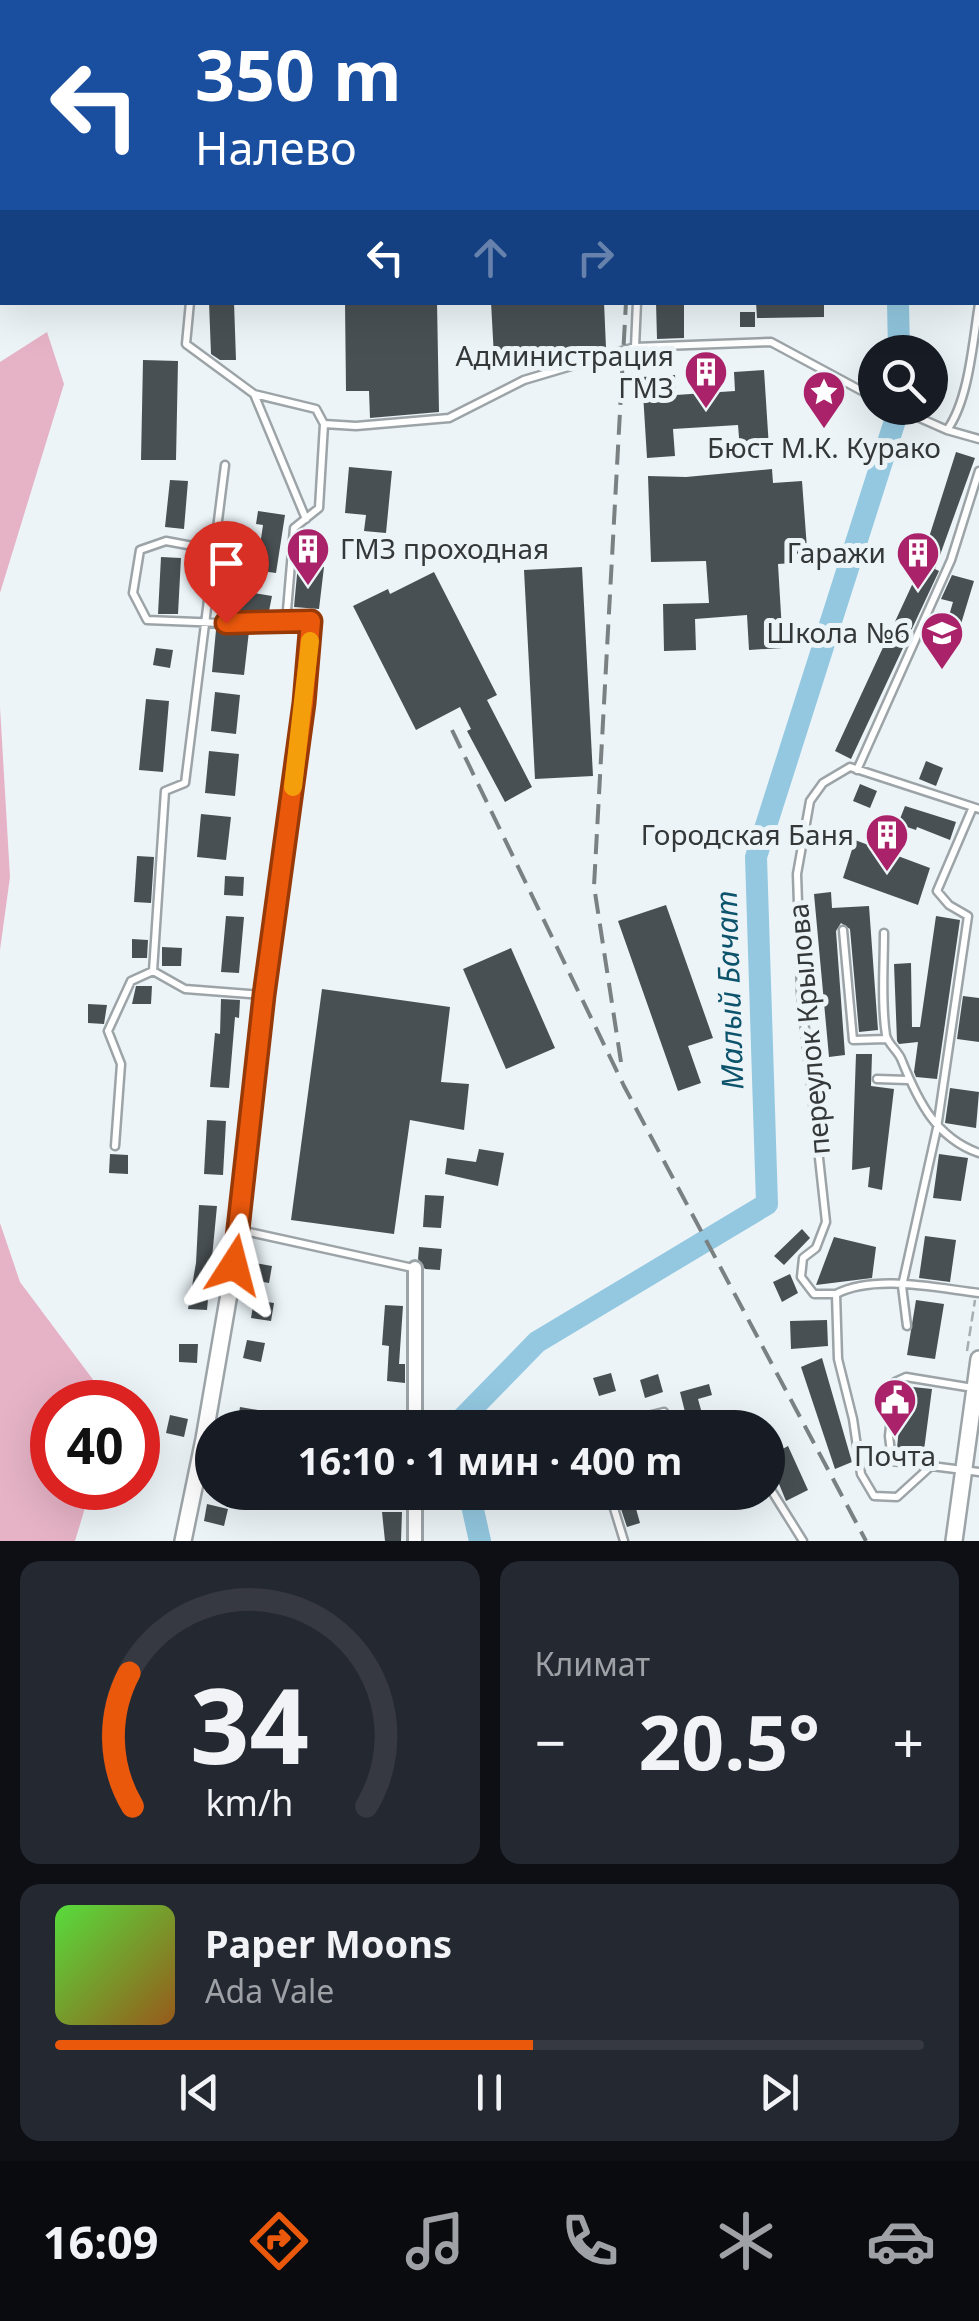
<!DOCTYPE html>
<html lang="ru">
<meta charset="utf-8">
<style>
body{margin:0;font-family:"Noto Sans",sans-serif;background:#242831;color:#f1f3f6;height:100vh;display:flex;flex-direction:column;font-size:38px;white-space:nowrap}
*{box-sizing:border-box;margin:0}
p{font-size:32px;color:#9ea1a6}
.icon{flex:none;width:55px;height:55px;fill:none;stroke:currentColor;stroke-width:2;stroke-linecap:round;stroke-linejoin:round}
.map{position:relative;height:1541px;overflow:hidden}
.side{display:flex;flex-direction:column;gap:20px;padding:20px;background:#0d0f14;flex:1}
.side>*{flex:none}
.guide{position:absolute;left:0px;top:0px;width:980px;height:305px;box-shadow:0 10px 40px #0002;background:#1a4fa0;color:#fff;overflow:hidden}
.fabs{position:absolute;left:858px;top:335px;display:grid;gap:20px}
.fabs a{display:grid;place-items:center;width:90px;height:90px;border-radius:50%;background:#171b24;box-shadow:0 10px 40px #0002;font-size:50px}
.speed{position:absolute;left:30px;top:1380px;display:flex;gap:20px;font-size:50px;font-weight:700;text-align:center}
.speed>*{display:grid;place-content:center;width:130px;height:130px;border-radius:50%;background:#171b24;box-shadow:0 10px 40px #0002;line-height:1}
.speed .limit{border:15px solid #d22;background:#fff;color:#111}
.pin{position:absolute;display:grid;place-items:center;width:85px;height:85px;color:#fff;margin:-102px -42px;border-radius:50% 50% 50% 0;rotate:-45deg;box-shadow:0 0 10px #0007}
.pin .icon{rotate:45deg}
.me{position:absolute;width:110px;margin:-55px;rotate:9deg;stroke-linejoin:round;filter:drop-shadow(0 0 8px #0008)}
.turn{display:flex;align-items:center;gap:35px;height:210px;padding:0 30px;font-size:45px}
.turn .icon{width:130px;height:130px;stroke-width:2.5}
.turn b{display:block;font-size:70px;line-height:85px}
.lanes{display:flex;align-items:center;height:95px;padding:0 30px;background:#0003;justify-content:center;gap:50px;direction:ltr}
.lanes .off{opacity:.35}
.big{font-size:75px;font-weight:700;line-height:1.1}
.side .card{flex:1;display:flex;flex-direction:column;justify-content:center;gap:15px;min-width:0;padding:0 35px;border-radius:20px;background:#242831}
.side .dial{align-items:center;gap:0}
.dial svg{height:260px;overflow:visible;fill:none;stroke:#363941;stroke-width:7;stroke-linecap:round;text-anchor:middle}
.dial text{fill:#f1f3f6;stroke:none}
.song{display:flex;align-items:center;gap:30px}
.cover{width:120px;height:120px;border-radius:15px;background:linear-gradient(135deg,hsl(110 70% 55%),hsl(30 70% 35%))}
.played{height:10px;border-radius:5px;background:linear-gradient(90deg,#ea580c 55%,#363941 55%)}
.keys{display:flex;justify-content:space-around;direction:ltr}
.heat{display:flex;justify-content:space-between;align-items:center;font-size:55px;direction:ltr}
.side .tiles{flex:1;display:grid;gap:20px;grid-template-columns:1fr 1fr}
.card:last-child{grid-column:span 2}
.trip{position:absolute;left:195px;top:1410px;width:590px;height:100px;border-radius:50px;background:#171b24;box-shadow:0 10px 40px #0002;font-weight:700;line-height:100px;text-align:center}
.menu{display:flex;height:160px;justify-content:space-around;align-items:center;background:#090b0e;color:#9ea1a6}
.menu .icon{width:70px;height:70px}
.menu .selected{color:#ea580c}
.menu b{font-size:45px;color:#f1f3f6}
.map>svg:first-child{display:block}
</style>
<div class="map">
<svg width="979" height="1541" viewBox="0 0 979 1541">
<rect width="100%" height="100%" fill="#ecf4f8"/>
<path fill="#e6b3c6" d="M47 332 64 384 0 593V362Z
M0 707 10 877 0 950Z
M0 1223 20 1282 103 1393 102 1402H52V1488H91L75 1541H0Z"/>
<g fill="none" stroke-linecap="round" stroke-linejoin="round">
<path stroke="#93c8e0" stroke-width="22" d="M859 0 860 2
M898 302 899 352
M453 1428 537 1342 767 1204 756 857 899 408
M469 1492 480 1541"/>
</g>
<path fill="#495053" d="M209 302H234L236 360H220L211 354Z
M345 302H437L439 412 370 418 369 391H346Z
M491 302H604L606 348 494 357Z
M656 302H684V338L657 339Z
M756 302H824V317L757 318Z
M740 312H755V327H740Z
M143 360 178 361 176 460H141Z
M764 370 769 448 740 450 738 425 673 429 675 456 647 458 642 377 675 375 676 395 735 391 734 372Z
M956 452 975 458 935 569 939 571 851 759 835 751 918 572Z
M349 467 392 471 386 533 364 531 366 515 345 513Z
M772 469 773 483 802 481 808 562 778 564 783 648 749 650 747 615 695 619 696 650 664 651 663 604 709 603 706 561 651 562 648 476 686 477Z
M170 480 188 481 184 529 165 527Z
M258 511 285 515 276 573 247 569 250 552 259 553 263 525 256 524Z
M161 557 181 558 178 614H158Z
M298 564 324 567 319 609 294 607Z
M582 567 593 776 535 779 524 570Z
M434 572 497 695 487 700 532 787 505 802 467 731 471 729 460 707 416 730 353 606 388 589 390 594Z
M952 575 974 581 954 647 941 643 953 602 941 599Z
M236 590 272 596 268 616 232 617Z
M216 630 249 631 244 675 212 672Z
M156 648 173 650 170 668 153 665Z
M215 692 240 695 236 734 211 731Z
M146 699 169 701 163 772 139 770Z
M209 751 239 754 235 796 205 793Z
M926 761 943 768 936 786 919 779Z
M860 784 877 791 870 808 853 801Z
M905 806 956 822 950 840 917 827 916 830 898 824Z
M201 814 231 817 226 860 197 857Z
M855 840 930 868 918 905 843 878Z
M137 856 154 857 151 903 134 902Z
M225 876 244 877 243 896 224 895Z
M831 892 832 908 869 906 878 1030 859 1032 850 929 841 923 836 931 845 1055 829 1057 814 894Z
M666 905 713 1038 688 1046 701 1083 678 1091 618 921Z
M226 916 244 917 239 973 221 972Z
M936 916 960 920 937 1079 916 1077 914 1072 918 1042 899 1044 897 1041 894 964 911 963 912 1027H920Z
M132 939 148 940 147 958H132Z
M162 947 182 948 181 966H162Z
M511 948 555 1048 506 1069 463 969Z
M136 986H152L151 1004H132Z
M322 989 450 1007 441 1082 469 1084 464 1130 410 1120 394 1234 291 1220Z
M963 996 979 998V1042L957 1039Z
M221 999 240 1000 239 1018 235 1017 229 1088 210 1087 215 1033 220 1034Z
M88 1004 107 1005 104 1024 88 1023Z
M856 1054H872L871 1086 894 1089 882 1190 868 1187 870 1167 852 1170Z
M950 1088 979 1092 976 1128 945 1123Z
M207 1120 226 1121 223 1175 204 1174Z
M479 1149 504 1153 498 1186 445 1174 447 1158 476 1162Z
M110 1154 128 1155V1174L109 1173Z
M939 1154 968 1158 961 1201 933 1198Z
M425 1195 444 1196 441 1228 423 1227Z
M199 1205 217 1206 207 1310 188 1309 196 1263Z
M802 1229 810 1238 784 1265 774 1256Z
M925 1236 956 1240 950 1282 919 1278Z
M834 1237 876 1247 872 1278 816 1285Z
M419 1247 442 1249 440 1270 425 1269 418 1259Z
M255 1263 272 1266 269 1283 252 1280Z
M790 1274 798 1293 782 1302 773 1282Z
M254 1300 274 1303 271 1321 251 1318Z
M916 1300 944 1304 935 1359 907 1355Z
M385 1305 403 1306 399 1364H405V1383L387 1381 389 1346 382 1345Z
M827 1320 828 1346 791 1349 790 1321Z
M247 1340 265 1343 261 1362 243 1358Z
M179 1344H198L197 1363 179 1362Z
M822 1358 852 1462 835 1469 801 1367Z
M611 1373 616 1391 599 1396 593 1378Z
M658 1374 663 1392 645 1398 640 1380Z
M709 1384 712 1395 698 1399 706 1428H689L680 1392Z
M903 1386 932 1389 924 1450 897 1448Z
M240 1407 258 1410 255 1428 237 1425Z
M581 1413 585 1428H566L564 1418Z
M170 1415 188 1419 184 1437 166 1433Z
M788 1446 808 1490 786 1501 768 1457Z
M207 1504 228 1509 224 1526 204 1521Z
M635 1505 640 1523 627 1527 621 1509Z
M382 1512H402L401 1541H385Z"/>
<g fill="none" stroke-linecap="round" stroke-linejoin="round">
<g stroke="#9da4a8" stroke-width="11">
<path id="service" d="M925 0V2
M209 2V0
M667 2V0
M978 195H979
M978 278 979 290
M190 302 186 344 254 394
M637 302 635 347 771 342 875 398
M979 304C973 341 969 400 947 430L979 439
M897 408 947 430
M225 465 185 783 165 791 153 971 185 989 264 995
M306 519 254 394 316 409 324 424
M214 550 166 541 140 550 133 593 147 620 246 624 310 621
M286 622 294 528 319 508 324 424 356 426 449 418 524 380 635 347
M857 770 951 560 979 471
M843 930 853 1040 886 1039
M884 933C884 966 881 1003 886 1035 888 1045 899 1051 902 1061 918 1101 936 1138 979 1153
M877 1079 908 1080
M115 1146 121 1064 108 1031 131 981 153 971
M240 1230 413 1268
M836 1294H814L801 1277 803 1258 816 1248 826 1222 801 993 797 874 810 801 823 783 850 767 979 809
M907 1326 902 1286 937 1128 968 916 949 905 937 891 973 807
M973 1388 906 1377 895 1382 889 1436 892 1461 979 1472
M598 1428 664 1412
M931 1466 897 1497 874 1496 861 1474 853 1419 838 1359 836 1294C875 1274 936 1288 979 1293
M768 1485 803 1541
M609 1492 624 1541"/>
</g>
<g stroke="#9da4a8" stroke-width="18">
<path id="minor" d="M415 1268V1428
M415 1492V1541"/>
</g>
<g stroke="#9da4a8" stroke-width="20">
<path id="tertiary" d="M183 1541 204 1439 240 1230 264 995 305 703 311 621
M954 1541 979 1359"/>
</g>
<path stroke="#a7adb0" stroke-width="2.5" stroke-dasharray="10 5" stroke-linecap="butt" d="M967 1351 975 1300"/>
<use href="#service" stroke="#fff" stroke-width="6"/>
<use href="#minor" stroke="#fff" stroke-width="12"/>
<use href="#tertiary" stroke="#fff" stroke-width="15"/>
<path stroke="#7b8082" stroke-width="4" stroke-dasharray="20 10" stroke-linecap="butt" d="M645 2 646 0
M452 730 624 1086 866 1541
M621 1062 594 886 626 302"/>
</g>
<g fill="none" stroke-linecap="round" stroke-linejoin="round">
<g stroke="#983908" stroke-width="25">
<path id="route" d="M226 623 311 621 304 703 264 995 234 1265"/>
</g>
<use href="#route" stroke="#ea580c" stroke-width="18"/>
<path stroke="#f59e0b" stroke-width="18" d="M293 787 310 641"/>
</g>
<defs>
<g id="building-pin" transform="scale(2.25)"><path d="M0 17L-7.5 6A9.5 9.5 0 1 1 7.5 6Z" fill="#aa2269" stroke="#ecf4f8"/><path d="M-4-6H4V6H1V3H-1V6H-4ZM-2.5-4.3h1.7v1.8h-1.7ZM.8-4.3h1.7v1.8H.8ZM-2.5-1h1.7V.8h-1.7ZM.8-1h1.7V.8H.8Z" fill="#fff"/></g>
<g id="sight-pin" transform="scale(2.25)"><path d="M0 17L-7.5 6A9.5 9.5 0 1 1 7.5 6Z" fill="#aa2269" stroke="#ecf4f8"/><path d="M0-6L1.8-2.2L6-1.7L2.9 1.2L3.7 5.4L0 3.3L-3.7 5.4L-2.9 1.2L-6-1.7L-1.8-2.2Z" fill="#fff"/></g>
<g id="school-pin" transform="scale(2.25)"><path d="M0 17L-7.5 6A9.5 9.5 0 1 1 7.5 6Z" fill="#aa2269" stroke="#ecf4f8"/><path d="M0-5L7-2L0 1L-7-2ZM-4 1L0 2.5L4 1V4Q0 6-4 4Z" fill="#fff"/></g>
<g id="civic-pin" transform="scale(2.25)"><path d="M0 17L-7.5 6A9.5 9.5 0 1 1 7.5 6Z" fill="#aa2269" stroke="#ecf4f8"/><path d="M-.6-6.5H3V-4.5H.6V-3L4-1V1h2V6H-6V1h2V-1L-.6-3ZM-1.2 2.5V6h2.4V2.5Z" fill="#fff"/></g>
</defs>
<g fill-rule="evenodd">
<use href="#building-pin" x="706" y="372"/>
<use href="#sight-pin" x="824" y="392"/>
<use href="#building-pin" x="308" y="549"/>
<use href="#building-pin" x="918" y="553"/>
<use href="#school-pin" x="942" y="633"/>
<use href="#building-pin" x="887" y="835"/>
<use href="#civic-pin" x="895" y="1400"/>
</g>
<g text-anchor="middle" stroke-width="10" stroke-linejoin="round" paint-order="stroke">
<g font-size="28" fill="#353839" stroke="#ecf4f8" text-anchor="end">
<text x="674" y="366">Администрация<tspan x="674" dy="32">ГМЗ</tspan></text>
<text x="824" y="458" text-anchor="middle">Бюст М.К. Курако</text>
<text x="340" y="559" text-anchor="start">ГМЗ проходная</text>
<text x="886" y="563">Гаражи</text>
<text x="910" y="643">Школа №6</text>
<text x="854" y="845">Городская Баня</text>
<text x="895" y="1466" text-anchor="middle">Почта</text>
</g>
<g font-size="28" fill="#353839" stroke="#ecf4f8">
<text transform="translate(809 1029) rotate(-95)" y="10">переулок Крылова</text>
</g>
<g font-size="30" font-style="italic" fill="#0c536b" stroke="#ecf4f8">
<text transform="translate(730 990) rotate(-92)" y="10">Малый Бачат</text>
</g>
</g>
</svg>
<div class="fabs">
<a><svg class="icon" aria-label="search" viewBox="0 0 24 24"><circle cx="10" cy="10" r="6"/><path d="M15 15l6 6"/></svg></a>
</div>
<div class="speed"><div class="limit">40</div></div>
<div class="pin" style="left:226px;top:623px;background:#d93025"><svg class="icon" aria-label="arrive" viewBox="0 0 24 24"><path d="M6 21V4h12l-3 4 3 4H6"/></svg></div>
<svg class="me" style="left:234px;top:1265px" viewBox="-20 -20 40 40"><path d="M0-17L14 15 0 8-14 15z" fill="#ea580c" stroke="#fff" stroke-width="4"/></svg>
<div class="trip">16:10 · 1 мин · 400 m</div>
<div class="guide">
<div class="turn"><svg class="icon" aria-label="left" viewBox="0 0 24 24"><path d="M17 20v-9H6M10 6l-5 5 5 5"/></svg><div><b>350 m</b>Налево</div></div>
<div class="lanes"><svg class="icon" aria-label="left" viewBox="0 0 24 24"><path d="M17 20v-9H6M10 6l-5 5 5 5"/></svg><svg class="icon off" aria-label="ahead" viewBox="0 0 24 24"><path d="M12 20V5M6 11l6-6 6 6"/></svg><svg class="icon off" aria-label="right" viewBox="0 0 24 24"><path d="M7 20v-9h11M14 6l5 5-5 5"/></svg></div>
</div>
</div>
<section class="side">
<div class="tiles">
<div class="card dial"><svg viewBox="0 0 100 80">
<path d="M14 69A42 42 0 1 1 86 69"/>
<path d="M14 69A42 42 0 0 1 13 28" stroke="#ea580c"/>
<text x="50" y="56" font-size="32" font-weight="700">34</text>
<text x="50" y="72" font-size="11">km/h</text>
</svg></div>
<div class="card"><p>Климат</p>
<div class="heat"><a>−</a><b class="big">20.5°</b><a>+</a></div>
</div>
<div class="card">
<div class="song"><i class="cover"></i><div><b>Paper Moons</b><p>Ada Vale</p></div></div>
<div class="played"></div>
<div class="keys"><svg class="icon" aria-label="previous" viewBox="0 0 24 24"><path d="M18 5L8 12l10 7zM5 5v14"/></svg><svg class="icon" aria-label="pause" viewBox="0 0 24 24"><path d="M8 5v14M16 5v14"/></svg><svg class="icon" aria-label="next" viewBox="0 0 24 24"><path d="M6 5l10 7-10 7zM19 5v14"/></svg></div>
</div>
</div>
</section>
<nav class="menu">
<b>16:09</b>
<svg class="icon selected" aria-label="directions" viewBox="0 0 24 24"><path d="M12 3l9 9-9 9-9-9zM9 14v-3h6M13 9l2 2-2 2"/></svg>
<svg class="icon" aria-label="music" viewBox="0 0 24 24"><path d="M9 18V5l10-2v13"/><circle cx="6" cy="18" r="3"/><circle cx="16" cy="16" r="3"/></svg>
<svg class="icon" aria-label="phone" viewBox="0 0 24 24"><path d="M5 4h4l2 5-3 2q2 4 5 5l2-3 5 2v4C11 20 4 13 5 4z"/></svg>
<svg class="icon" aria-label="climate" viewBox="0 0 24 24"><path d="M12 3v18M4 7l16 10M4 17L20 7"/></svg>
<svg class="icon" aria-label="car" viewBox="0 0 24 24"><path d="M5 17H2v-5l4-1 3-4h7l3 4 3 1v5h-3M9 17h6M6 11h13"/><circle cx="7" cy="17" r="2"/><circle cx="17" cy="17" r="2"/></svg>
</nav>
